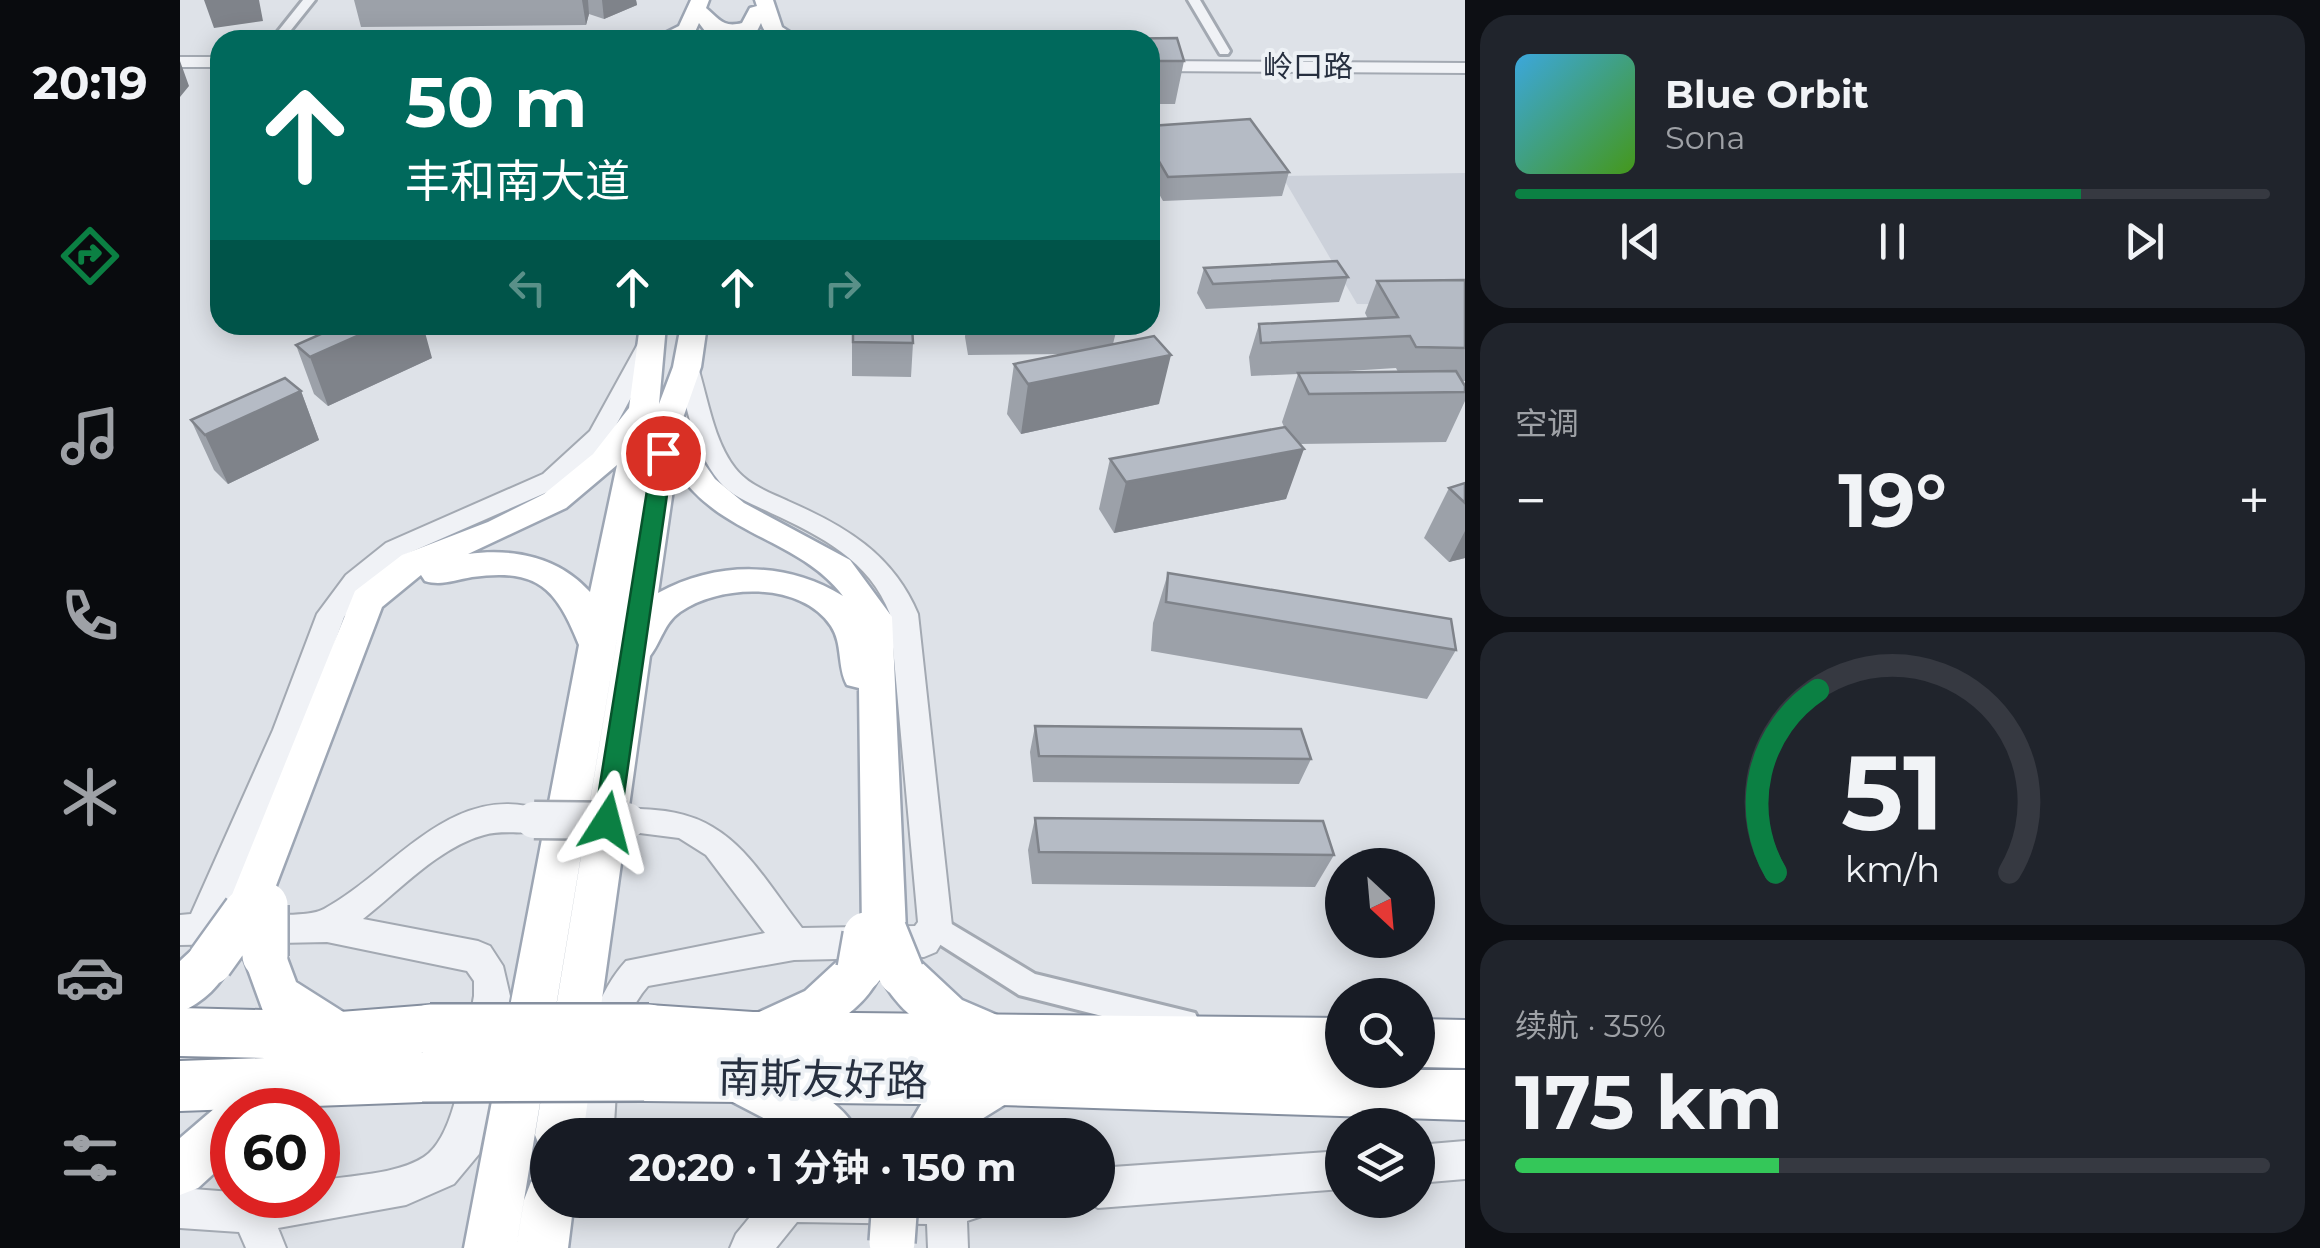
<!DOCTYPE html>
<html lang="zh">
<meta charset="utf-8">
<style>
body{margin:0;font-family:Montserrat,"Noto Sans SC",sans-serif;background:#20242c;color:#f1f3f6;height:100vh;display:flex;flex-direction:column;font-size:38px;white-space:nowrap}
*{box-sizing:border-box;margin:0}
p{font-size:32px;color:#9ea1a6}
.icon{flex:none;width:55px;height:55px;fill:none;stroke:currentColor;stroke-width:2;stroke-linecap:round;stroke-linejoin:round}
.map{position:relative;flex:1;overflow:hidden}
.side{display:flex;flex-direction:column;gap:15px;padding:15px;background:#0d0f14;width:855px}
.side>*{flex:none}
.guide{position:absolute;left:30px;top:30px;width:950px;height:305px;border-radius:30px;box-shadow:0 5px 25px #0003;background:#00695c;color:#fff;overflow:hidden}
.needle{width:65px;rotate:154deg}
.fabs{position:absolute;left:1145px;top:848px;display:grid;gap:20px}
.fabs a{display:grid;place-items:center;width:110px;height:110px;border-radius:50%;background:#171b24;box-shadow:0 5px 25px #0003;font-size:50px}
.speed{position:absolute;left:30px;top:1088px;display:flex;gap:20px;font-size:50px;font-weight:700;text-align:center}
.speed>*{display:grid;place-content:center;width:130px;height:130px;border-radius:50%;background:#171b24;box-shadow:0 5px 25px #0003;line-height:1}
.speed .limit{border:15px solid #d22;background:#fff;color:#111}
.pin{position:absolute;display:grid;place-items:center;width:85px;height:85px;color:#fff;margin:-42px;border:5px solid #fff;border-radius:50%;box-shadow:0 2px 10px #0007}
.me{position:absolute;width:110px;margin:-55px;rotate:9deg;stroke-linejoin:round;filter:drop-shadow(0 0 8px #0008)}
.turn{display:flex;align-items:center;gap:35px;height:210px;padding:0 30px;font-size:45px}
.turn .icon{width:130px;height:130px;stroke-width:2.5}
.turn b{display:block;font-size:70px;line-height:85px}
.lanes{display:flex;align-items:center;height:95px;padding:0 30px;background:#0003;justify-content:center;gap:50px;direction:ltr}
.lanes .off{opacity:.35}
.big{font-size:75px;font-weight:700;line-height:1.1}
.side .tile{flex:1;display:flex;flex-direction:column;justify-content:center;gap:15px;min-width:0;padding:0 35px;border-radius:30px;background:#20242c}
.side .dial{align-items:center;gap:0}
.dial svg{height:260px;overflow:visible;fill:none;stroke:#363941;stroke-width:7;stroke-linecap:round;text-anchor:middle}
.dial text{fill:#f1f3f6;stroke:none}
.song{display:flex;align-items:center;gap:30px}
.cover{width:120px;height:120px;border-radius:15px;background:linear-gradient(135deg,hsl(200 70% 55%),hsl(100 70% 35%))}
.played{height:10px;border-radius:5px;background:linear-gradient(90deg,#0b8043 75%,#363941 75%)}
.keys{display:flex;justify-content:space-around;direction:ltr}
.heat{display:flex;justify-content:space-between;align-items:center;font-size:55px;direction:ltr}
.charge{height:15px;border-radius:8px;background:linear-gradient(90deg,#34c759 35%,#363941 0)}
.trip{position:absolute;left:350px;top:1118px;width:585px;height:100px;border-radius:50px;background:#171b24;box-shadow:0 5px 25px #0003;font-weight:700;line-height:100px;text-align:center}
main{display:flex;flex:1;min-height:0}
.tab-bar{display:flex;flex-direction:column;width:180px;justify-content:space-around;align-items:center;background:#090b0e;color:#9ea1a6}
.tab-bar .icon{width:70px;height:70px}
.tab-bar .active{color:#0b8043}
.tab-bar b{font-size:45px;color:#f1f3f6}
.map>svg:first-child{display:block}
</style>
<main>
<nav class="tab-bar">
<b>20:19</b>
<svg class="icon active" aria-label="directions" viewBox="0 0 24 24"><path d="M12 3l9 9-9 9-9-9zM9 14v-3h6M13 9l2 2-2 2"/></svg>
<svg class="icon" aria-label="music" viewBox="0 0 24 24"><path d="M9 18V5l10-2v13"/><circle cx="6" cy="18" r="3"/><circle cx="16" cy="16" r="3"/></svg>
<svg class="icon" aria-label="phone" viewBox="0 0 24 24"><path d="M5 4h4l2 5-3 2q2 4 5 5l2-3 5 2v4C11 20 4 13 5 4z"/></svg>
<svg class="icon" aria-label="climate" viewBox="0 0 24 24"><path d="M12 3v18M4 7l16 10M4 17L20 7"/></svg>
<svg class="icon" aria-label="car" viewBox="0 0 24 24"><path d="M5 17H2v-5l4-1 3-4h7l3 4 3 1v5h-3M9 17h6M6 11h13"/><circle cx="7" cy="17" r="2"/><circle cx="17" cy="17" r="2"/></svg>
<svg class="icon" aria-label="filters" viewBox="0 0 24 24"><path d="M4 7h16M4 17h16"/><circle cx="9" cy="7" r="2"/><circle cx="15" cy="17" r="2"/></svg>
</nav>
<div class="map">
<svg width="1285" height="1248" viewBox="0 0 1285 1248">
<rect width="100%" height="100%" fill="#dee2e8"/>
<path fill="#ccd1da" d="M1285 173V305L1177 304 1102 176Z"/>
<g fill="none" stroke-linecap="round" stroke-linejoin="round">
<g stroke="#a3a9b2" stroke-width="6">
<path id="minor" d="M123 0H135L103 40H91Z
M1008 0H1020L1050 51 1048 54H1040Z
M755 914 855 974 1015 1013 1020 1023 1015 1033 1005 1037 839 995 745 935 741 926 745 917Z"/>
</g>
<g stroke="#a3a9b2" stroke-width="4">
<path id="tertiary" d="M0 57H40V67H0Z
M970 61 1285 63V73L970 71Z
M470 336 481 342 428 440 381 486 224 555 184 589 164 617 123 730 45 914C67 913 127 919 144 909 213 872 273 778 365 811L370 820 365 829C345 836 324 829 304 835 259 847 219 891 183 919L298 941 310 946 323 966 330 996 299 1154 274 1184 226 1205 98 1228 106 1248H66L59 1232 0 1228V1188L52 1192V1195H138V1181C170 1175 216 1175 244 1157 280 1134 286 1037 294 996V981L287 971 147 942 0 945V915L11 914 93 730 137 614 166 575 206 543 363 474 410 431 459 342Z
M507 360 518 367C528 400 534 441 555 468 568 485 589 492 608 501 665 526 713 554 738 614L772 926 756 952 744 957 614 960 468 986C434 1025 438 1076 434 1124L437 1135H399C386 1086 411 998 446 961L585 933 526 855 499 838 436 830 431 821 436 812C449 807 461 809 475 810 553 815 578 872 622 928L735 926 738 922 710 614C690 561 641 536 591 513 573 504 552 497 539 481 513 449 507 406 496 367Z
M1285 1141V1179L1238 1183V1145Z
M1162 1151V1189L918 1208 903 1200H918V1168Z
M584 1200H814L808 1214 787 1221 788 1248H748L747 1224 617 1222 596 1248H550L556 1234Z"/>
</g>
<g stroke="#9da6b4" stroke-width="5">
<path id="primary" d="M511 0H529L526 8C539 19 543 28 562 23L570 8 577 6 575 0H593L602 27 622 40C605 40 587 42 581 23L577 31 553 37 525 31 519 23 514 34 498 40H471L499 26Z
M460 325H486L479 404 493 367 501 325H527L521 367 503 418 523 462 535 479 564 503 670 560 712 617 726 931 719 945 704 951 689 945 682 931 679 688 667 685C657 667 663 644 651 626 621 581 540 584 500 612 484 623 481 642 470 656L403 1135H368V1155L362 1152 355 1135 443 602 336 1248H284L399 645C376 588 358 568 292 577 275 580 261 586 245 581L241 575 202 607 81 925 66 931 51 925 45 912 175 591 222 555 308 522 364 494 413 454 449 408ZM437 465 410 592C379 557 334 548 288 554L386 508ZM496 469C538 536 619 538 663 596 606 561 537 561 478 593Z
M85 936 101 942 116 982 176 1020 183 1036 176 1052 160 1058 83 1011 63 956 69 942Z
M30 942 46 948 52 962C42 984 23 1003 0 1012V961L14 948Z
M680 949 696 955 701 967 705 958 721 952 737 958 782 1000 817 1015 824 1031 817 1047 801 1053C759 1038 719 1017 700 975 681 1017 633 1036 593 1051L577 1045 570 1029 577 1013 625 991 664 955Z
M564 1059C603 1075 662 1094 679 1135H616L547 1099 540 1082 547 1065Z
M817 1059 834 1065 841 1082 834 1099 776 1135H723L746 1096Z
M52 1101 70 1110H52V1157L18 1188 0 1195V1138L35 1108Z
M368 1175V1200H394L388 1248H336L344 1200 351 1182Z"/>
</g>
<g stroke="#858f9f" stroke-width="4">
<path id="trunk" d="M250 1005 267 1012 275 1029 267 1046 244 1053 260 1059 267 1077 260 1095 242 1102 0 1111V1061L85 1058 0 1056V1008L160 1012Z
M469 1005 573 1012 1162 1018V1070H1285V1120L820 1105 464 1101 446 1094 439 1076 446 1058 466 1051 452 1046 444 1029 452 1012Z
M1238 1019 1285 1020V1068L1238 1067Z"/>
</g>
<use href="#minor" fill="#f0f2f6" fill-rule="evenodd"/>
<use href="#tertiary" fill="#f0f2f6" fill-rule="evenodd"/>
<use href="#primary" fill="#fff" fill-rule="evenodd"/>
<use href="#trunk" fill="#fff" fill-rule="evenodd"/>
<g stroke="#a3a9b2" stroke-width="41" stroke-linecap="butt">
<path id="tertiary-bridge" d="M354 820 447 821"/>
</g>
<g stroke="#9da6b4" stroke-width="50" stroke-linecap="butt">
<path id="primary-bridge" d="M85 905V956
M704 931 721 973
M30 962 66 912
M680 969 686 935
M712 1242 715 1200"/>
</g>
<g stroke="#858f9f" stroke-width="54" stroke-linecap="butt">
<path id="trunk-bridge" d="M250 1029H469
M242 1077 464 1076"/>
</g>
<use href="#tertiary-bridge" stroke="#f0f2f6" stroke-width="36"/>
<use href="#primary-bridge" stroke="#fff" stroke-width="45"/>
<use href="#trunk-bridge" stroke="#fff" stroke-width="49"/>
</g>
<path fill="#9ca1a9" fill-rule="evenodd" d="M174 0H456L457 5 424 19 409 14 406 25 181 27Z
M970 40 1004 61 995 104H970Z
M970 126 1109 172 1102 196 983 201 970 178Z
M1024 268 1168 277 1159 302 1026 309 1017 293Z
M1285 280V381H1282L1285 386V401L1266 442 1119 444 1106 499 934 533 919 509 930 459 1104 427 1102 422 1118 374 1071 376 1069 357 1079 324 1188 319 1185 313 1197 281ZM1216 368 1218 372 1136 373Z
M672 325H732L733 343 731 377 672 376Z
M786 325H936L937 328 933 344 979 404 841 434 827 414 834 364 883 354 788 355 785 337Z
M116 345 252 358 148 406 134 394Z
M121 391 139 440 48 484 34 470 11 420Z
M1285 483V558L1269 562 1244 538 1269 488Z
M988 573 1276 650 1247 699 971 651 973 623Z
M855 726 1131 759 1119 784 853 782 850 752Z
M855 818 1154 855 1135 887 852 884 848 850Z"/>
<path fill="#7f838a" d="M24 0H79L83 21 34 28Z
M402 0H408L409 14 406 25Z
M422 0H456L457 5 424 19Z
M0 61 9 86 0 97Z
M202 325H243L252 358 148 406 130 357Z
M991 355 979 404 841 434 848 384Z
M121 391 139 440 48 484 25 435Z
M1124 449 1106 499 934 533 946 482Z
M1285 531V558L1269 562Z"/>
<path fill="#b5bbc5" stroke="#7f838a" stroke-width="2.5" d="M997 38 1004 61H970V40H838Z
M1070 119 1109 172 988 177 970 146V126Z
M1157 261 1168 277 1033 284 1024 268Z
M1285 280V348L1236 347 1230 336 1081 343 1079 324 1218 317 1197 281Z
M161 325H202L130 357 116 345Z
M673 325H732L733 343 673 342Z
M790 325H936L937 328 791 330Z
M974 336 991 355 848 384 834 364Z
M1276 371 1285 386V392L1129 394 1118 373Z
M105 378 121 391 25 435 11 420Z
M1105 427 1124 449 946 482 930 459Z
M1285 483V503L1269 488Z
M988 573 1271 619 1276 650 986 602Z
M855 726 1121 729 1131 759 859 756Z
M855 818 1143 821 1154 855 859 852Z"/>
<path fill="#0b8043" stroke="#07532c" stroke-width="2.5" d="M483 447 493 453 440 822 437 830 427 833 418 830 414 822 473 453Z"/>
<g text-anchor="middle" stroke-width="8" stroke-linejoin="round" paint-order="stroke">
<g font-size="30" fill="#262f3f" stroke="#edf1f5">
<text x="1128" y="77">岭口路</text>
</g>
<g font-size="42" fill="#262f3f" stroke="#edf1f5">
<text transform="translate(643 1079) rotate(1)" y="15">南斯友好路</text>
</g>
</g>
</svg>
<div class="fabs">
<a><svg class="needle" viewBox="-14 -14 28 28"><path d="M0-13l5 13h-10z" fill="#e53935"/><path d="M0 13l5-13h-10z" fill="#9ea1a6"/></svg></a>
<a><svg class="icon" aria-label="search" viewBox="0 0 24 24"><circle cx="10" cy="10" r="6"/><path d="M15 15l6 6"/></svg></a>
<a><svg class="icon" aria-label="layers" viewBox="0 0 24 24"><path d="M12 4l9 5-9 5-9-5zM3 14l9 5 9-5"/></svg></a>
</div>
<div class="speed"><div class="limit">60</div></div>
<div class="pin" style="left:483px;top:453px;background:#d93025"><svg class="icon" aria-label="arrive" viewBox="0 0 24 24"><path d="M6 21V4h12l-3 4 3 4H6"/></svg></div>
<svg class="me" style="left:427px;top:822px" viewBox="-20 -20 40 40"><path d="M0-17L14 15 0 8-14 15z" fill="#0b8043" stroke="#fff" stroke-width="4"/></svg>
<div class="trip">20:20 · 1 分钟 · 150 m</div>
<div class="guide">
<div class="turn"><svg class="icon" aria-label="ahead" viewBox="0 0 24 24"><path d="M12 20V5M6 11l6-6 6 6"/></svg><div><b>50 m</b>丰和南大道</div></div>
<div class="lanes"><svg class="icon off" aria-label="left" viewBox="0 0 24 24"><path d="M17 20v-9H6M10 6l-5 5 5 5"/></svg><svg class="icon" aria-label="ahead" viewBox="0 0 24 24"><path d="M12 20V5M6 11l6-6 6 6"/></svg><svg class="icon" aria-label="ahead" viewBox="0 0 24 24"><path d="M12 20V5M6 11l6-6 6 6"/></svg><svg class="icon off" aria-label="right" viewBox="0 0 24 24"><path d="M7 20v-9h11M14 6l5 5-5 5"/></svg></div>
</div>
</div>
<section class="side">
<div class="tile">
<div class="song"><i class="cover"></i><div><b>Blue Orbit</b><p>Sona</p></div></div>
<div class="played"></div>
<div class="keys"><svg class="icon" aria-label="previous" viewBox="0 0 24 24"><path d="M18 5L8 12l10 7zM5 5v14"/></svg><svg class="icon" aria-label="pause" viewBox="0 0 24 24"><path d="M8 5v14M16 5v14"/></svg><svg class="icon" aria-label="next" viewBox="0 0 24 24"><path d="M6 5l10 7-10 7zM19 5v14"/></svg></div>
</div>
<div class="tile"><p>空调</p>
<div class="heat"><a>−</a><b class="big">19°</b><a>+</a></div>
</div>
<div class="tile dial"><svg viewBox="0 0 100 80">
<path d="M14 69A42 42 0 1 1 86 69"/>
<path d="M14 69A42 42 0 0 1 27 13" stroke="#0b8043"/>
<text x="50" y="56" font-size="32" font-weight="700">51</text>
<text x="50" y="72" font-size="11">km/h</text>
</svg></div>
<div class="tile"><p>续航 · 35%</p><b class="big">175 km</b><div class="charge"></div></div>
</section>
</main>
